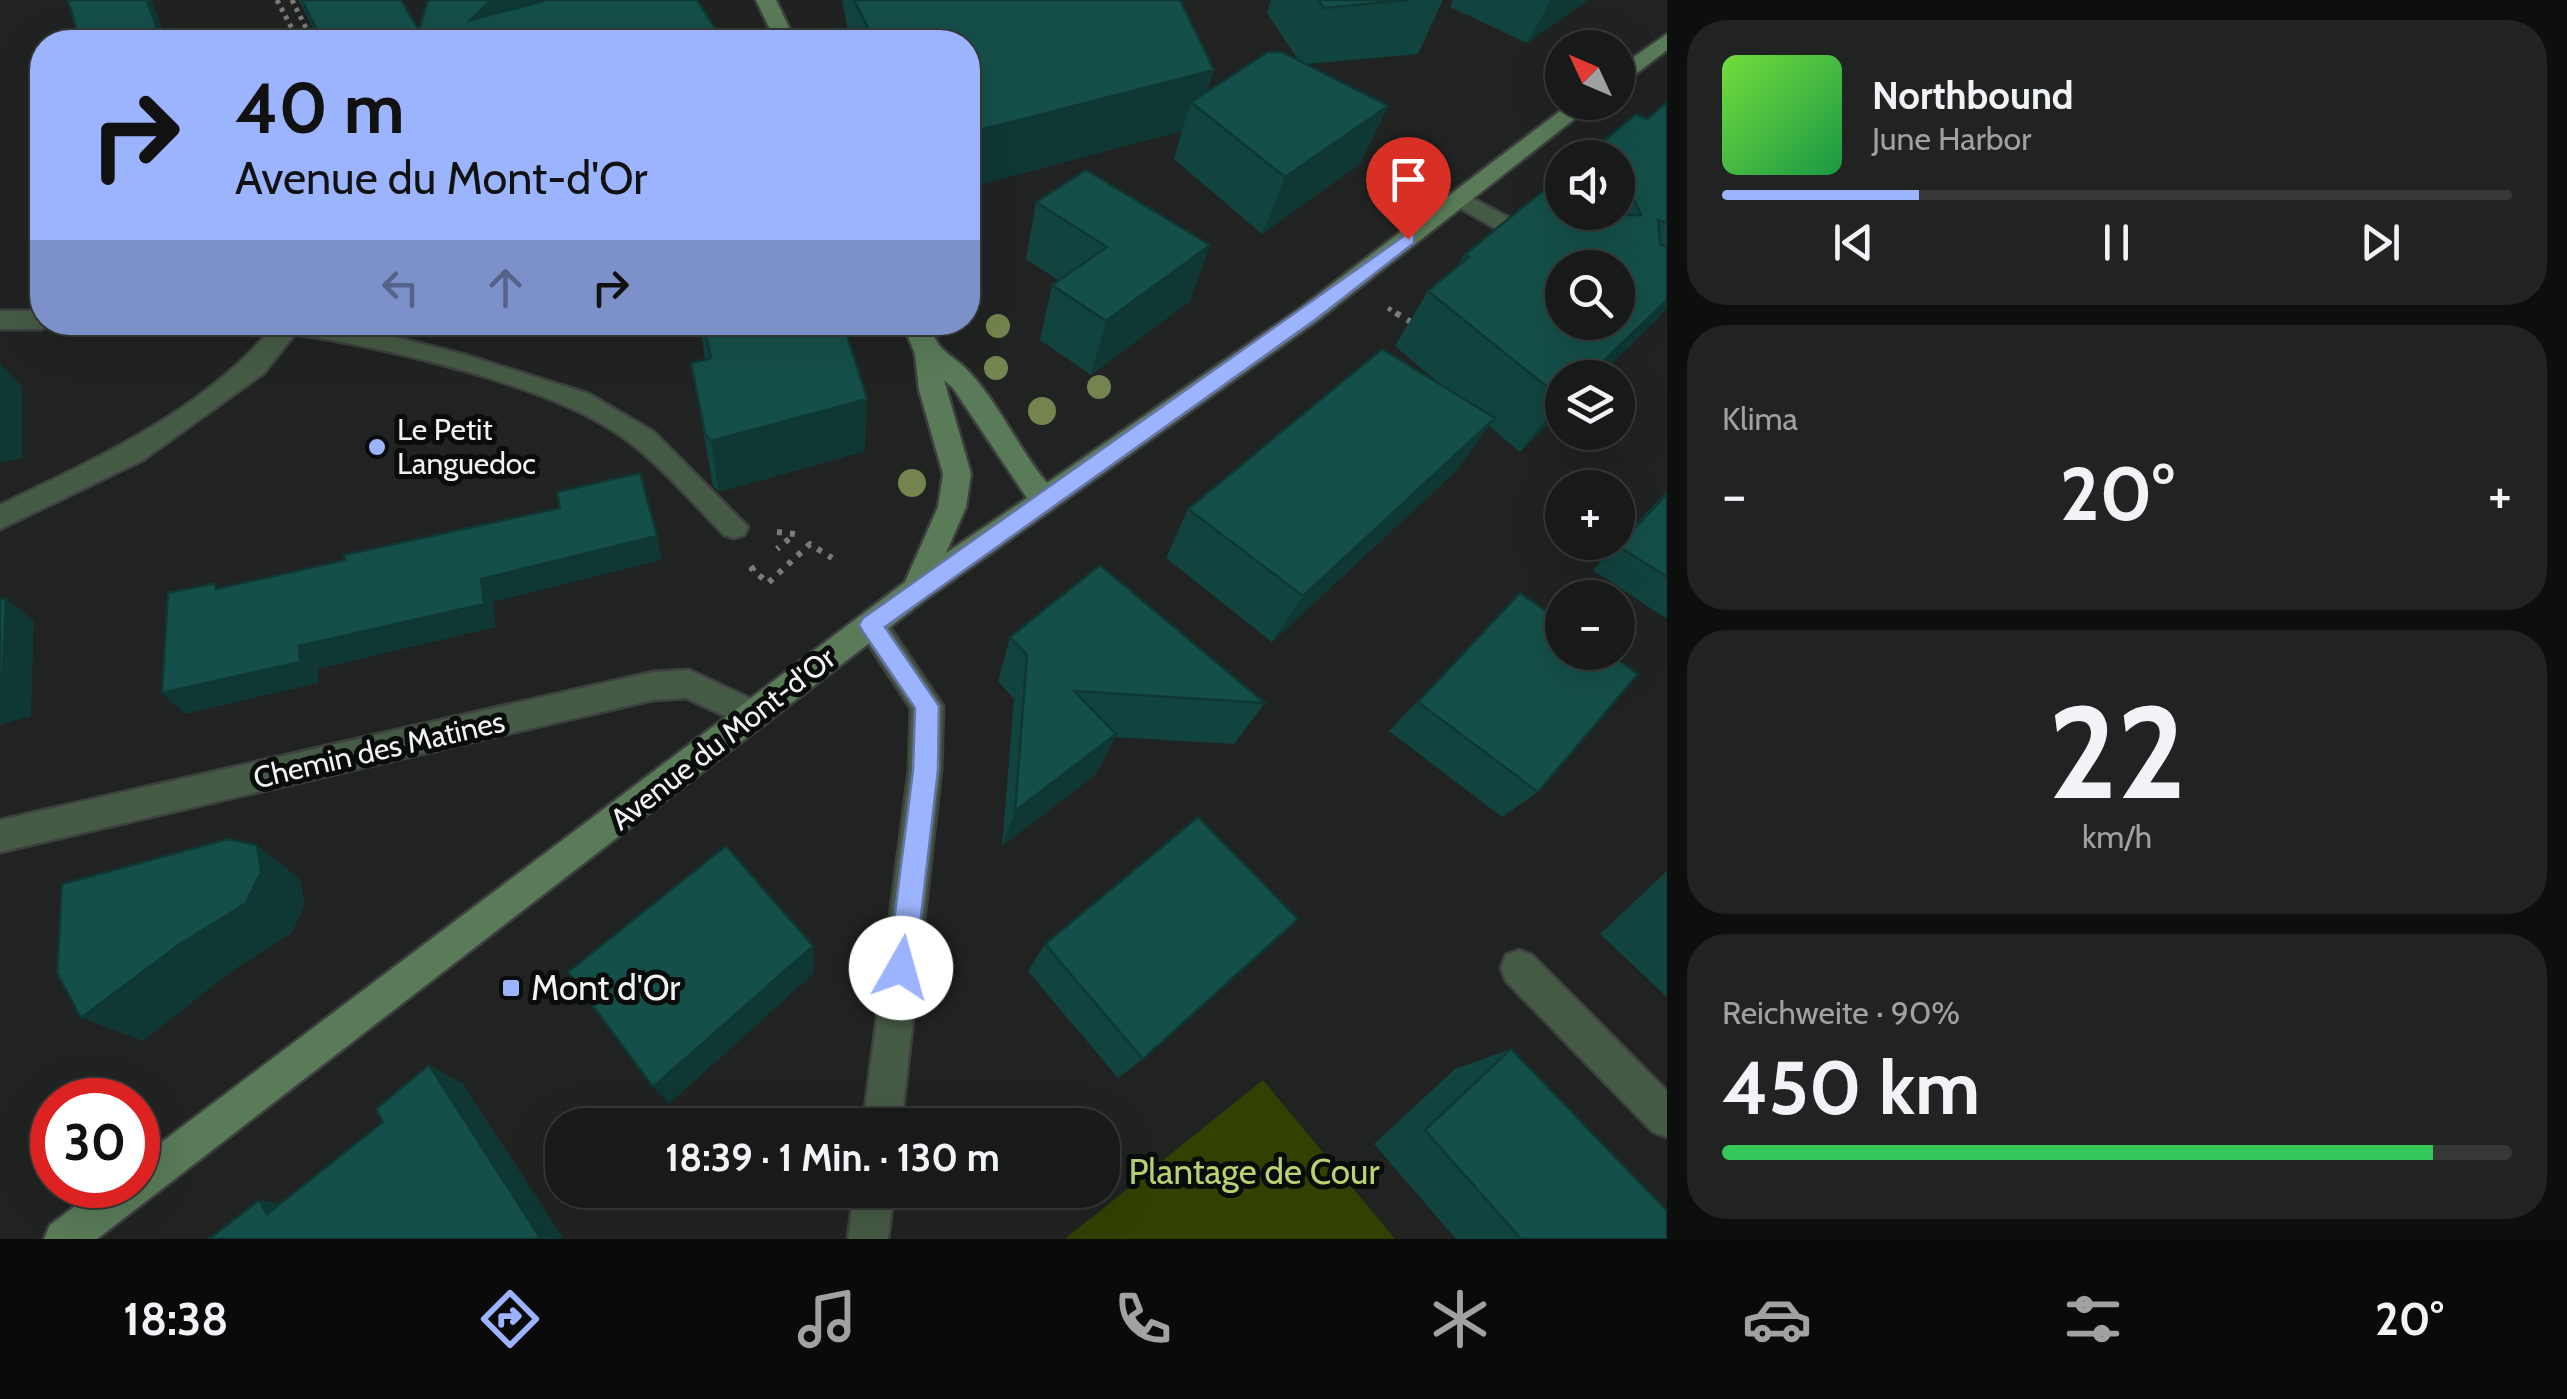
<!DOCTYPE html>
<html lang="de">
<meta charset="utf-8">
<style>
body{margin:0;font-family:Cabin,sans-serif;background:#212322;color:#f1f3f6;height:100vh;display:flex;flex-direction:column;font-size:38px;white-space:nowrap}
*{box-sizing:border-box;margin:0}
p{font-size:32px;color:#9fa1a2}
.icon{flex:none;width:55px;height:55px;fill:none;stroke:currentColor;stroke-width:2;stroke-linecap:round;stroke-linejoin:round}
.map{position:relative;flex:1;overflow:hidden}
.sheet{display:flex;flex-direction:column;gap:20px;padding:20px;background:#0d0e0e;width:900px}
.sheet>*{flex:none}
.hud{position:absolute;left:30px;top:30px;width:950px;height:305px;border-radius:40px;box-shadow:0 10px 40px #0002,0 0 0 2px #363838;background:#9bb4fd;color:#111;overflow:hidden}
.needle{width:65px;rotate:314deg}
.controls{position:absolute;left:1545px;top:30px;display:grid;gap:20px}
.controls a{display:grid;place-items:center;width:90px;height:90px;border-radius:50%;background:#181a19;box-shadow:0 10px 40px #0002,0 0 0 2px #363838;font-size:50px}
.speed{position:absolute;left:30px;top:1078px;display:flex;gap:20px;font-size:50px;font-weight:700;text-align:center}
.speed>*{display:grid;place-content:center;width:130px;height:130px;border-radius:50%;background:#181a19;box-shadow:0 10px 40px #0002,0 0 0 2px #363838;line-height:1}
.speed .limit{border:15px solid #d22;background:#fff;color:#111}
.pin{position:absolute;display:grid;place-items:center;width:85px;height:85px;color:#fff;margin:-102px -42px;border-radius:50% 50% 50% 0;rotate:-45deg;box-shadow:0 0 10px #0007}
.pin .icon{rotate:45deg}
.me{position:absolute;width:110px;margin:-55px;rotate:7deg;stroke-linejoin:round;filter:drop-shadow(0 0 8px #0008)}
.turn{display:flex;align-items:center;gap:35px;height:210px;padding:0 40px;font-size:45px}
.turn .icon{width:130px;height:130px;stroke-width:2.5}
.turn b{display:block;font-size:70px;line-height:85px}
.lanes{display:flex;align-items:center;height:95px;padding:0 40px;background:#0003;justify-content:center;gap:50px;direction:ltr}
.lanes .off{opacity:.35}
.big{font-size:75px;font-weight:700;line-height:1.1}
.sheet .card{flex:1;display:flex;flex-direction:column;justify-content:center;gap:15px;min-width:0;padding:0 35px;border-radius:40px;background:#212322}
.sheet .dial{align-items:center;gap:0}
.dial b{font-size:130px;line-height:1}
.song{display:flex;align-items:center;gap:30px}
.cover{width:120px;height:120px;border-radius:15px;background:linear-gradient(135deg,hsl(100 70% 55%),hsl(140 70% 35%))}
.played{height:10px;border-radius:5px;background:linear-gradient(90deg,#9bb4fd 25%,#363838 25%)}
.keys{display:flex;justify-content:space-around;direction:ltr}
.heat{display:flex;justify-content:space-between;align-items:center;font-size:55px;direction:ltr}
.charge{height:15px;border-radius:8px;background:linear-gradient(90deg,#34c759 90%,#363838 0)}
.trip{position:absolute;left:545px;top:1108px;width:575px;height:100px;border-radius:40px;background:#181a19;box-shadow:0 10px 40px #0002,0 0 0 2px #363838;font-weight:700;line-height:100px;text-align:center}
.dock{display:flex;height:160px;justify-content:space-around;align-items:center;background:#0a0a0a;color:#9fa1a2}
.dock .icon{width:70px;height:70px}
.dock .current{color:#9bb4fd}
.dock b{font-size:45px;color:#f1f3f6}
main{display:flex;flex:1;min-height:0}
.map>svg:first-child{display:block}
</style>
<main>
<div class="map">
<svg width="1667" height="1239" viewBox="0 0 1667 1239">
<rect width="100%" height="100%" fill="#202321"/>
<path fill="#324100" d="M1263 1080 1395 1239H1065Z"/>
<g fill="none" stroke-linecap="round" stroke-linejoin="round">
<g stroke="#3d403e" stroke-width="5">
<path id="lane" d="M1461 192 1592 262 1596 268H1565L1453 204 1450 199Z"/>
</g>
<g stroke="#3d403e" stroke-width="5">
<path id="street" d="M0 311H42V322H53L42 329H0Z
M262 322H332L355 327 462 354 589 394 654 432 748 527 744 535 734 538 724 535C690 500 658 461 618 434 546 384 383 347 295 334L264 373 143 460 0 529V505C94 460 203 411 270 330Z
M871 612 882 616 943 706 941 770 901 1125H863L909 770 911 709 856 625 860 616Z
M689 670 764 705 769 715 764 725 753 729 686 698 653 700 0 852V820L653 672Z
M1519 950 1532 955 1667 1091V1137L1653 1132 1506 981 1501 968 1506 955Z
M854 1190H894L888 1239H848Z"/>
</g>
<g stroke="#3d403e" stroke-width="5">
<path id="secondary" d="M756 0H776L796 42H776Z
M1667 34V50L1625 82 1618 84V68Z
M1572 102H1596L1317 321 925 600 97 1239H44L50 1225 103 1185H138V1160L905 582 938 507 943 474 919 390 915 354 902 322H927C942 358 949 350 971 374 1001 407 1019 450 1047 483L1299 309ZM944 380 953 388 1027 498 946 553 966 507 971 474Z"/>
</g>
<path stroke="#7a7c7b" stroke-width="5" stroke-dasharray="4 5" stroke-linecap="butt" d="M277 0 299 42
M292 0 308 32 321 29
M1388 308 1400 316"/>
<path stroke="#7a7c7b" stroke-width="6" stroke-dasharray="5 8" stroke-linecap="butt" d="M1396 313 1416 325
M777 532 795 534 777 549
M755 567 752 569 768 583 810 544 832 558"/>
<use href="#lane" fill="#465b45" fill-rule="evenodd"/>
<use href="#street" fill="#465b45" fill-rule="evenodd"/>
<use href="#secondary" fill="#597b58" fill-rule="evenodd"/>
</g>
<g fill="#73844e">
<circle cx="998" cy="326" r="12"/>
<circle cx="996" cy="368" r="12"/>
<circle cx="1099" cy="387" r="12"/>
<circle cx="1042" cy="411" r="14"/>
<circle cx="912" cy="483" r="14"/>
</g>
<path fill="#12443f" d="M299 0H401L419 30 428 0H537L533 4 724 42H320Z
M842 0H1180L1208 91 1299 61 1267 13 1271 0H1443L1418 54 1307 64 1361 163 1262 234 1174 159 1182 131 968 42H850Z
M1453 0H1588L1527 43 1450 7Z
M1667 102V308L1656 320 1597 378H1562V411L1520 452 1489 426 1456 471 1272 642 1166 558 1188 509 1441 385 1395 346 1428 291 1457 267 1464 255 1556 190 1562 180V212H1618V158L1647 119Z
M1036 202 1210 245 1190 301 1091 375 1040 340 1052 285 1058 280 1026 259Z
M700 322H843L865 451 719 492 713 486 691 363 705 360Z
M1667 491V619L1593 570Z
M1520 593 1538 792 1502 817 1389 731Z
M1010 637 1265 703 1234 744 1115 737 1096 774 1002 846 1014 699 998 681Z
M1667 871V997L1600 934Z
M1045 944 1143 1059 1118 1078 1028 971Z
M1511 1049 1667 1239H1456L1374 1144 1455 1069Z"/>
<path fill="#0f3733" d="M147 0H152L167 42H162Z
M491 0H537L497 42 471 20Z
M1551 0H1588L1527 43Z
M1214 70 1202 110 1191 102 1182 131 968 188V133Z
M1388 106 1361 163 1262 234 1285 177Z
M1210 245 1190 301 1091 375 1106 321Z
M1667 300V308L1656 320 1597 378H1586Z
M0 363 22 387V458L0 463Z
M867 399 865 451 719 492 711 441Z
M1562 400V411L1520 452Z
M1495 418 1456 471 1272 642 1303 596Z
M657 536 662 560 493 602 496 627 318 669V683L185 714 162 693 299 646 481 579Z
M6 598 34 621 31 716 0 725V695Z
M1116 734 1096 774 1002 846 1015 811Z
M257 845 300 879 305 904 292 933 232 971 143 1041 81 1018Z
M813 946 814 973 669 1104 653 1087Z
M429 1065 463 1084 564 1239H541Z
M259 1200 310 1208 267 1214Z"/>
<path fill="#154f49" stroke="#0f3733" stroke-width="2.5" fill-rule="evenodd" d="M68 0H147L162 42H80Z
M302 0H401L419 30 428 0H491L471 20 547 0H697L724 42H323Z
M854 0H1180L1214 70 968 133V42H875Z
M1318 0H1410L1324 8Z
M1268 52H1282L1388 106 1285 177 1191 102Z
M1667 102V223L1658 220 1660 244 1667 247V300L1586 378H1562V399L1428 291 1469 257 1464 255 1549 186 1562 193V212H1599L1603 215H1641L1635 202 1618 193V158H1583L1636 114 1647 119ZM1562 268H1618V322H1562Z
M1086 170 1210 245 1106 321 1052 285 1107 247 1036 202Z
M702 322H843L867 399 711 441 705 434 691 363 711 358Z
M1382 349 1495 418 1303 596 1188 509Z
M640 473 657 536 481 579 484 604 299 646 300 662 162 693 168 593 215 583 216 589 345 560 344 555 560 508 557 492Z
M1667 494V577L1618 546Z
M1100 565 1265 703 1074 691 1116 734 1015 811 1027 655 1010 637Z
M1520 593 1562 622V652H1607L1638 674 1538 792 1418 702Z
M6 598 2 695H0V599Z
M1198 817 1298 919 1143 1059 1045 944Z
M228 839 257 845 261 872 246 903 180 944 81 1018 57 973 62 884Z
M726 846 813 946 653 1087 568 972Z
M1511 1049 1667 1211V1239H1521L1425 1130Z
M429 1065 541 1239H209L259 1200 267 1214 383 1122 376 1109Z"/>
<path fill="#9bb4fd" stroke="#6575a4" stroke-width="2.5" d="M1408 233 1414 235V243L1315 320 885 627 939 706 938 770 915 968 911 977 901 981 892 977 888 968 913 770 915 708 863 632 859 625 863 618Z"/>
<g fill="#9bb4fd" stroke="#0a0c0b" stroke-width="4">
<circle cx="377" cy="447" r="10"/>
<rect x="501" y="978" width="20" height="20" rx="5"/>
</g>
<g text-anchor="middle" stroke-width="10" stroke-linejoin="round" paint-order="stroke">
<g font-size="30" fill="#f1f3f2" stroke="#0a0c0b" text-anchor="start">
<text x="397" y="440">Le Petit<tspan x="397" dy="34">Languedoc</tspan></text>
</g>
<g font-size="30" fill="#f1f3f2" stroke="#0a0c0b">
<text transform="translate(723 739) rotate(-38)" y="10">Avenue du Mont-d'Or</text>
<text transform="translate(379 750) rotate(-13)" y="10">Chemin des Matines</text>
</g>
<g font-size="35" fill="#f1f3f2" stroke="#0a0c0b" text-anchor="start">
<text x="531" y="1000">Mont d'Or</text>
</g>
<g font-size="35" fill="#b7d372" stroke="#0a0c0b">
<text x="1254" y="1184">Plantage de Cour</text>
</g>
</g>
</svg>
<div class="controls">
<a><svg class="needle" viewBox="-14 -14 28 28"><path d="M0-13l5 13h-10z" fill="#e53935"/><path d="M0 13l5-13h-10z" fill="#9fa1a2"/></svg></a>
<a><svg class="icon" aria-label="sound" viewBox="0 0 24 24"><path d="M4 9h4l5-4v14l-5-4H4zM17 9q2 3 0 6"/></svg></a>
<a><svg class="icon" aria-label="search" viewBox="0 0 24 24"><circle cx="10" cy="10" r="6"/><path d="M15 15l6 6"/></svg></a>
<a><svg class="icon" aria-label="layers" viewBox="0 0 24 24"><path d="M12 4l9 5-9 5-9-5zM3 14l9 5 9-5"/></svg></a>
<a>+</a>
<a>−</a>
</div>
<div class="speed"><div class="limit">30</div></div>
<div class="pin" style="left:1408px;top:239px;background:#d93025"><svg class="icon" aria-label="arrive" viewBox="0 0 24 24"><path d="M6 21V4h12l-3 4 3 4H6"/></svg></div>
<svg class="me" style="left:901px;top:968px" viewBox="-20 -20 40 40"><circle r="19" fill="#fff"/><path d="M0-13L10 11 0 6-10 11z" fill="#9bb4fd"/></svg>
<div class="trip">18:39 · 1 Min. · 130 m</div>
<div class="hud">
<div class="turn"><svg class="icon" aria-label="right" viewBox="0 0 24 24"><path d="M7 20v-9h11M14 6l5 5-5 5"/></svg><div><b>40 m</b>Avenue du Mont-d'Or</div></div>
<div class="lanes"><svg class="icon off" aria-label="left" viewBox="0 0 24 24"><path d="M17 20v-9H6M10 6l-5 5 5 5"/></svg><svg class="icon off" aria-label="ahead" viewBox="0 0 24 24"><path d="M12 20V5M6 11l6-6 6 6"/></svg><svg class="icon" aria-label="right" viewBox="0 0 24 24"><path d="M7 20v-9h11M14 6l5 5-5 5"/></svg></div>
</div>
</div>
<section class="sheet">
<div class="card">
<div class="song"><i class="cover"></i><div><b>Northbound</b><p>June Harbor</p></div></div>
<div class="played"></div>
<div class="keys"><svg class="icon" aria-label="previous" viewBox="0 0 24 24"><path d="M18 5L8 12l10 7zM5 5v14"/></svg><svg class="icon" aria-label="pause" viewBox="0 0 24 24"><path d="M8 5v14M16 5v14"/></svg><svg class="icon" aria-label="next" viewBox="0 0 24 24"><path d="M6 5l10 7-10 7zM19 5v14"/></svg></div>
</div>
<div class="card"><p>Klima</p>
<div class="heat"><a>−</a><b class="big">20°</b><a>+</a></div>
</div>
<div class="card dial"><b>22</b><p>km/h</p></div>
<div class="card"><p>Reichweite · 90%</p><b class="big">450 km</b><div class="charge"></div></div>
</section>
</main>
<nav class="dock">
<b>18:38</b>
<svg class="icon current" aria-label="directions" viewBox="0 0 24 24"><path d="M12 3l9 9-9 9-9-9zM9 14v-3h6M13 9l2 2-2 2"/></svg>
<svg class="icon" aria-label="music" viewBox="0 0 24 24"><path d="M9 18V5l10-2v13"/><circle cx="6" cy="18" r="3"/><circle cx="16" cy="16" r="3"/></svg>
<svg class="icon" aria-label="phone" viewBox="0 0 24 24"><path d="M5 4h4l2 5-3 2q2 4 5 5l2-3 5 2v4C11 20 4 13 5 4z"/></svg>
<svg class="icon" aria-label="climate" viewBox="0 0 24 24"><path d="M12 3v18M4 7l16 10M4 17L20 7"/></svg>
<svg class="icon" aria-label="car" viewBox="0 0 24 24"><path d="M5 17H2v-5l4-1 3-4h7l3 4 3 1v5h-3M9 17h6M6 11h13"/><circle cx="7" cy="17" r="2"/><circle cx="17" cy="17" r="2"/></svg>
<svg class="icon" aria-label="filters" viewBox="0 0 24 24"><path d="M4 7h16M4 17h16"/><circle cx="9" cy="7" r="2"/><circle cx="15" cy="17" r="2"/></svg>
<b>20°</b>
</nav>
